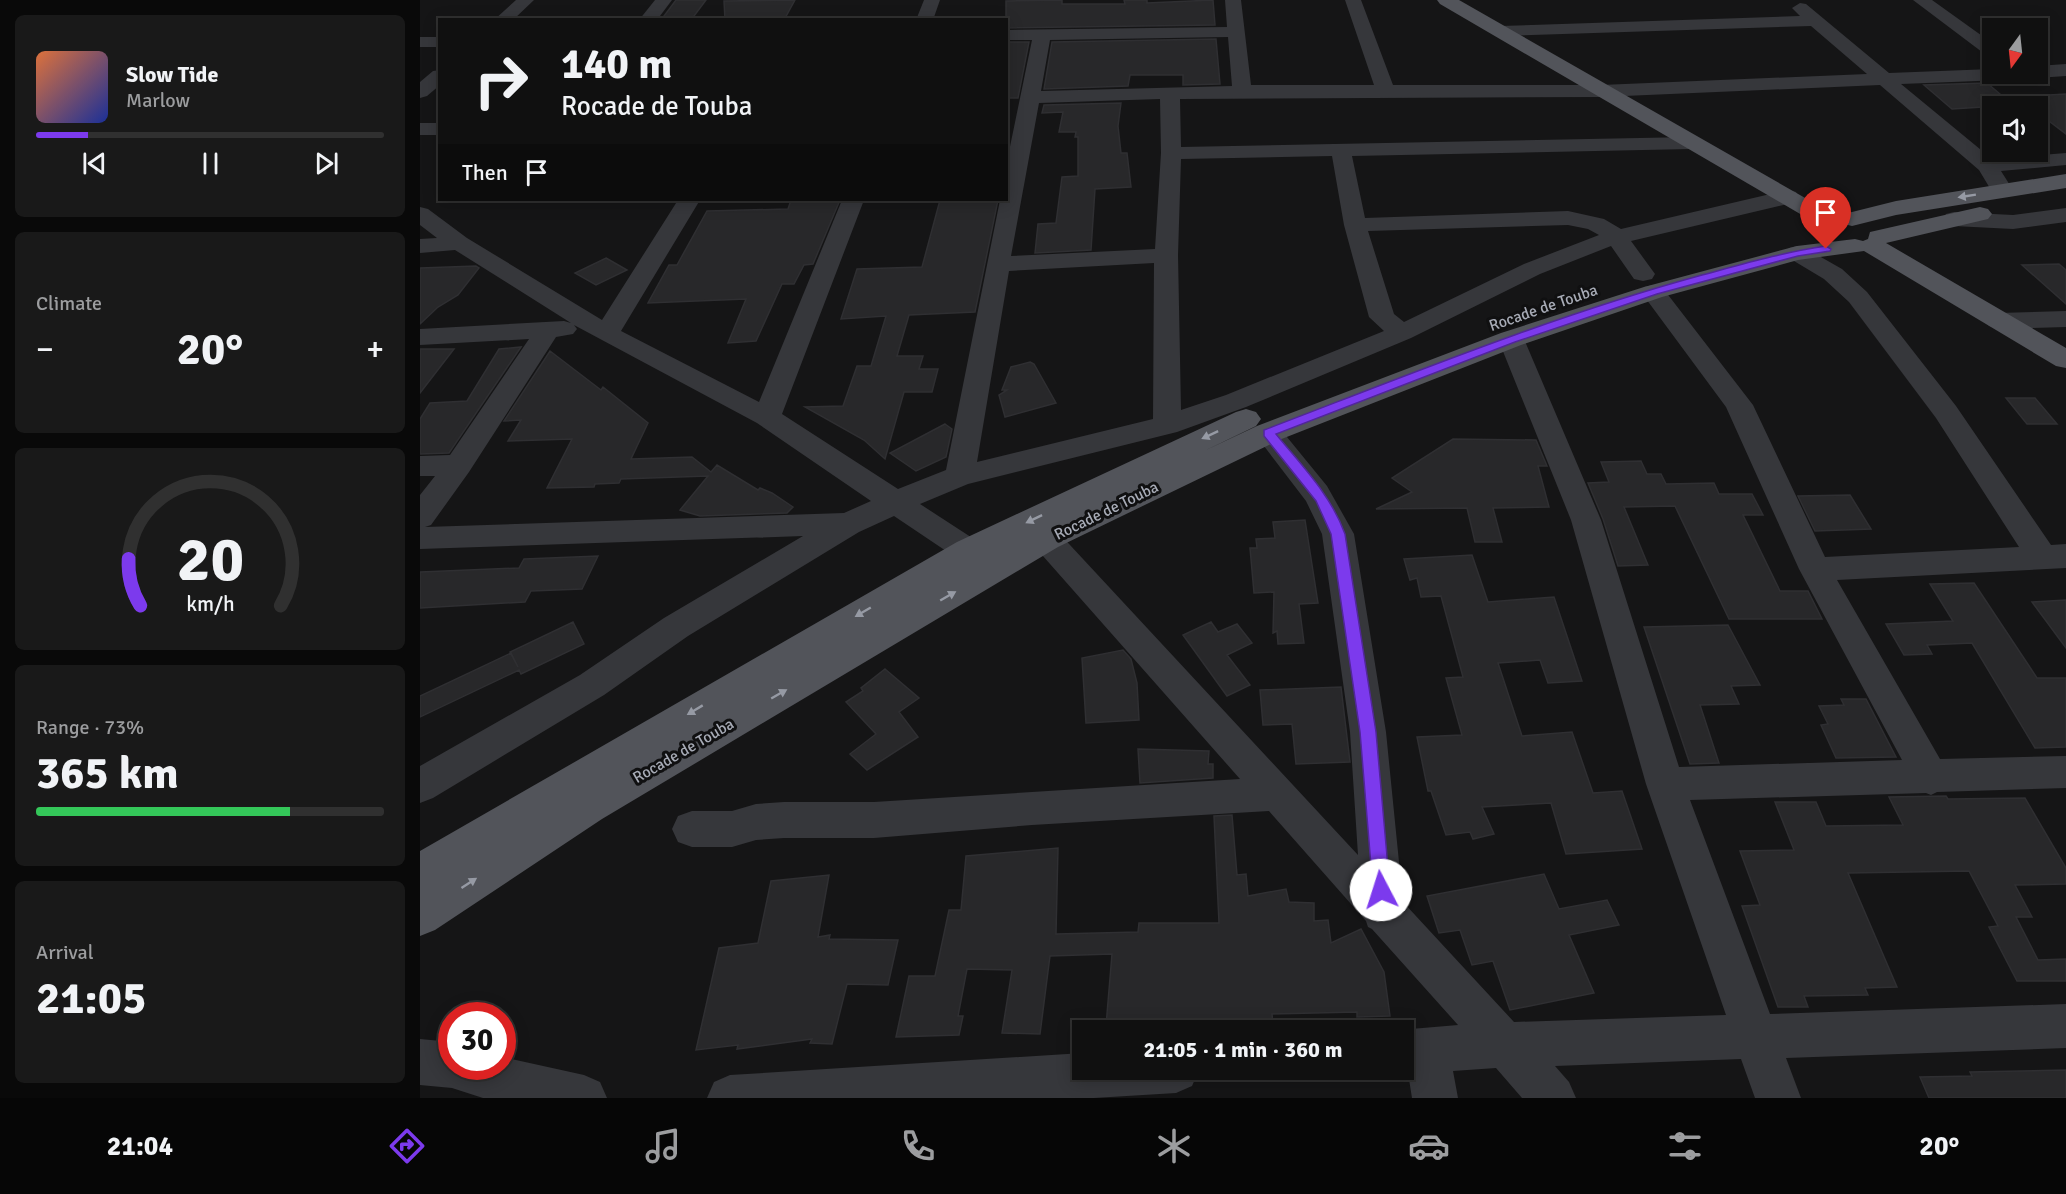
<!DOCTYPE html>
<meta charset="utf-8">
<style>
body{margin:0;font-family:Signika,sans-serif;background:#191919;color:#f1f3f6;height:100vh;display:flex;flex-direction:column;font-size:22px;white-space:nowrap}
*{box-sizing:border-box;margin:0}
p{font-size:20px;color:#9c9d9f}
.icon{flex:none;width:33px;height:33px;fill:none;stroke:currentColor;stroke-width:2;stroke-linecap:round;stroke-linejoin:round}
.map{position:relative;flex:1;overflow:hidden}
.sheet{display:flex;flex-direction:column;gap:15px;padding:15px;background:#090909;width:420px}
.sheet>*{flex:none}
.banner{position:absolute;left:18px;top:18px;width:570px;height:183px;border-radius:0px;box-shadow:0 3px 15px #0003,0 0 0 2px #303030;background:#101010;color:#f1f3f6;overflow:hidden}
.needle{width:39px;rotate:195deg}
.controls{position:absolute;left:1562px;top:18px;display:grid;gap:12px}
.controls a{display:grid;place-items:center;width:66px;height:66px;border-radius:0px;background:#101010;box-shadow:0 3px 15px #0003,0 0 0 2px #303030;font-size:30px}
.speed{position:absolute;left:18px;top:1002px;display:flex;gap:12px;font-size:30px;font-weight:700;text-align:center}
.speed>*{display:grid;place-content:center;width:78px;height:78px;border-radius:50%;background:#101010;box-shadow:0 3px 15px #0003,0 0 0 2px #303030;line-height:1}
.speed .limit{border:9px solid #d22;background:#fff;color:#111}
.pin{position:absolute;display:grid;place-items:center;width:51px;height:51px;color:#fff;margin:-62px -26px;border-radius:50% 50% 50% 0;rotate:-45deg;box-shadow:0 0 6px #0007}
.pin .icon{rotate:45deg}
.me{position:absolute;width:66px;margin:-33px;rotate:355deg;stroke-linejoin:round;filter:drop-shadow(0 0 4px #0008)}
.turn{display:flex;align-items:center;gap:21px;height:126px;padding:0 24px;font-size:27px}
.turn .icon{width:78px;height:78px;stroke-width:2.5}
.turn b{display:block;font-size:42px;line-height:51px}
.then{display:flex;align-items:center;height:57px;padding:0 24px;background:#0003;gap:12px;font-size:22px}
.big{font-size:45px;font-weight:800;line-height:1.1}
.sheet .tile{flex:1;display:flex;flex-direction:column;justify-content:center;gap:9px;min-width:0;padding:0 21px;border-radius:9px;background:#191919}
.sheet .dial{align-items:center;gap:0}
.dial svg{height:156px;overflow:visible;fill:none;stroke:#303030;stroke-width:7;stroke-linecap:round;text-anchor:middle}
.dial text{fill:#f1f3f6;stroke:none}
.song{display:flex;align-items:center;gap:18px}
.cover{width:72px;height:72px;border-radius:9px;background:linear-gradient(135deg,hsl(20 70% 55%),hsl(230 70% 35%))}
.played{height:6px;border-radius:3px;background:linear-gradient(90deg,#7c3aed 15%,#303030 15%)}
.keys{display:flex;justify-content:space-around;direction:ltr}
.heat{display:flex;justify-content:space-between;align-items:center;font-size:33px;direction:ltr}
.charge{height:9px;border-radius:4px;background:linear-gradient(90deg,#34c759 73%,#303030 0)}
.trip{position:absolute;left:652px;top:1020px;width:342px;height:60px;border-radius:0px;background:#101010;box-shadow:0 3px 15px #0003,0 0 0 2px #303030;font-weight:800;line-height:60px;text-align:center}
.tabs{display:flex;height:96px;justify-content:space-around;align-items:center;background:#060606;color:#9c9d9f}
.tabs .icon{width:42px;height:42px}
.tabs .current{color:#7c3aed}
.tabs b{font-size:27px;color:#f1f3f6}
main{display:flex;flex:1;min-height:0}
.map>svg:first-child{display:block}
</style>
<main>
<section class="sheet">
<div class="tile">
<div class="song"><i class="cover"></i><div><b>Slow Tide</b><p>Marlow</p></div></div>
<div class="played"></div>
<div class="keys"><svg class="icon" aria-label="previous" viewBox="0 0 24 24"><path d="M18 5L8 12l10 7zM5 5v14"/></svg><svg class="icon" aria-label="pause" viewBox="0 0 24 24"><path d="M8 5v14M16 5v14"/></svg><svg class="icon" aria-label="next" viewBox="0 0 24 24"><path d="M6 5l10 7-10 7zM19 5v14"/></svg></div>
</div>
<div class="tile"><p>Climate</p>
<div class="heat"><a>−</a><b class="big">20°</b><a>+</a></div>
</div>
<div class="tile dial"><svg viewBox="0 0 100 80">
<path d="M14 69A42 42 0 1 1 86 69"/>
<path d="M14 69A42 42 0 0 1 8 45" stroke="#7c3aed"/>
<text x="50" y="56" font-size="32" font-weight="700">20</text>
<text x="50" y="72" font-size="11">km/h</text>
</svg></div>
<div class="tile"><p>Range · 73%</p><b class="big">365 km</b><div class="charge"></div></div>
<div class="tile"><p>Arrival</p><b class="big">21:05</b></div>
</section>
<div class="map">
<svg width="1646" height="1098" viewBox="0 0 1646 1098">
<rect width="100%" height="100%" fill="#151516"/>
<path fill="#28282a" stroke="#2f2f32" stroke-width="1.5" d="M256 0H286L271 20H241Z
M375 0 364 20H305L304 1Z
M642 0V4H705L704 0H727V3L793 0 795 25 586 28V1Z
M796 39 800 84 763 85V75H710L708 86 624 89 632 42Z
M586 42H609L598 98H586Z
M1567 83 1593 105 1532 109 1504 85Z
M1646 94V134L1617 112V106H1610L1597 97Z
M701 103 698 126 701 153H707L711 187 675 189 671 250 615 253 618 224 636 223 642 177 658 176V137H655L656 132H639L643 112 622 113 624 105Z
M371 200H420L393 264 384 265 374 284H362L336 341 308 343 326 299 228 303 249 265H257L287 211 368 209Z
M520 200H578L555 312 489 315 477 356H503L499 369H518L512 392H484L465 459 444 440 385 407 423 406 437 366H451L466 316 421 319 437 269 502 267Z
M186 258 207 270 176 285 155 273Z
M1639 264 1646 270V304L1602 265Z
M56 266 59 268 38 295 18 307 0 324V268Z
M101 347 29 453 0 454V419L10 403 47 401 79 349Z
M0 349H34L0 393Z
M130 351 181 390 183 387 228 423 211 459 272 457 291 472 297 465 338 490 340 488 352 493 373 507 367 513 280 516 260 510 288 476 201 479 199 483 175 484 174 487 127 488 152 439 88 441 101 420 84 421Z
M610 362 614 364 636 403 585 417 579 395 587 390H582L591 367Z
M1586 398H1615L1637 424H1607Z
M525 424 532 429 526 457 496 471 470 453Z
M1033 439 1116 440 1127 466H1118L1129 507 1073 508 1082 542H1055L1047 508 956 509 992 492 972 478Z
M1221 461 1227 474H1241L1246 484 1294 483 1299 494H1332L1343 515H1323L1360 591H1388L1402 619H1309L1255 506 1204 507 1228 565 1198 566 1183 519 1168 483 1189 482 1181 462Z
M1430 495 1451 529 1395 531 1378 496Z
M885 520 898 603 879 604 884 643 858 644 857 631 853 633 854 592 834 593 830 548H837L836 539 855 538 853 522Z
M1052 555 1068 602 1134 597 1162 681 1128 683 1120 660 1078 663 1102 736 1152 732 1173 793 1202 791 1222 849 1146 854 1131 803 1062 807 1074 834 1053 839 1050 832 1026 835 1011 791H1008L997 737 1042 735 1026 678 1043 677 1021 596 1001 597 997 578 990 580 984 559Z
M178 556 162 589 111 591 105 602 0 608V572L99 568 104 559Z
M1554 583 1617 678H1646V747L1615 748 1552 643 1507 645 1512 654 1484 655 1466 624 1533 621 1510 584Z
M1646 600V648L1612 602Z
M153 622 164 644 101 674 99 670 0 717V696L91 653 98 667 90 652Z
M791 622 798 632 817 624 832 643 807 655 830 685 807 696 763 635Z
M1308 625 1340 685 1311 686 1319 704 1280 705 1299 763 1270 764 1224 627Z
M703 650 711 659 717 683 719 720 666 723 662 658Z
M465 669 499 698 479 712 498 737 447 770 430 754 456 734 426 702 443 691 441 688Z
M921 687 930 762 876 764 872 724 843 725 840 690Z
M1421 699H1446L1476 757 1416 758 1401 725 1408 724 1399 706 1424 705Z
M718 749 789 751 788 764H793V778L720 783Z
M1526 796 1528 799 1605 798 1646 868V884L1595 885 1612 917H1596L1618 960 1646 959V981H1597L1569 927 1578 926 1549 871 1428 873 1477 987 1445 988 1448 995 1384 996 1388 1007H1358L1322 906 1340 905 1320 851 1374 850 1355 802H1396L1406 826 1483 825 1469 797Z
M812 815 817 875 826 874 828 896 866 889 869 902 894 903V921L908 920 911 943 941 929 964 972 970 1016 937 1017V1012L852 1014 853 1024H739V1026H686L692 954 630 956 620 1034 582 1033 592 970 547 969 538 1016H543L539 1035 476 1037 489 976H515L529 910H541L546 856 638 848 636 934 718 932 719 923H799L794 816Z
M1124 874 1139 909 1187 900 1199 925 1149 935 1174 993 1090 1010 1073 961 1052 965 1040 930 1019 933 1007 896Z
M409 875 398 937 410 935 409 939 478 940 468 985 427 984 412 1044 390 1043 392 1039 317 1049 318 1045 276 1050 299 948 338 943 351 881Z
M1646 1070V1098H1509L1500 1077 1552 1076 1550 1072Z"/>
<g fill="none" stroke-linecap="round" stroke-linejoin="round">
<path fill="#36373b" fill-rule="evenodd" d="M96 0H114L93 20H74Z
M235 0H252L237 20H219Z
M504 0H520L513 20H496Z
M805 0H821L831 85H954L925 0H941L973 85H1181L1447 74 1391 26 1080 36 1074 35 1071 31 1074 27 1080 26 1380 16 1372 8 1380 3 1386 4 1469 73 1572 69V74H1592L1590 78 1583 80 1481 84 1572 159 1646 153V165L1581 171 1593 190 1590 195 1582 197 1574 195 1559 170 1460 85 1181 97 760 99 761 147 1271 137 1278 139 1281 143 1278 147 1271 149 932 156 945 218 1148 211 1184 219 1201 229 1368 190 1376 192 1379 197 1376 202 1211 241 1235 274 1232 279 1223 281 1214 279 1191 246 1120 274 991 338 826 407 757 432 548 484 500 504 560 543 565 551 560 559 549 563 538 559 474 516 439 532 268 636 184 695 13 798 0 803V766L160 675 244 618 383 536 0 549V495L15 476H0V456L30 455 109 339 0 345V329L144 321 151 323 35 250 0 253V239L17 238 0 225V207L8 209 47 238 182 320 258 200H280L201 331 339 402 422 200H444L362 414 478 489 526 470 580 200H586V166L612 40H586V30L807 27ZM808 37 812 86 621 91 630 40ZM740 99 741 153 735 249 591 256 619 103ZM912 156 924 225 949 317 964 331 806 395 761 410 758 255 761 159ZM1148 225 1168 229 1179 235 1104 264 984 322 974 314 948 231ZM734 263 733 419 557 462 589 271ZM154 325 337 423 451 501 424 513 5 527 11 525 49 472 136 337 153 334 157 329Z
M1493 0H1512L1572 43V56L1566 55Z
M0 37H20V47H0Z
M1646 64V76L1617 78 1609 74H1617V66Z
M20 70V85L7 96 0 98V82L13 71Z
M0 123H20V135H0Z
M1646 208V222L1593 229 1534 226 1526 224 1523 219 1526 214 1534 212 1593 215Z
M1377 246 1385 248 1422 269 1447 292 1536 406 1631 545 1646 544V568L1417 580 1520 759 1646 756V788L1517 792 1511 795 1506 793 1270 800 1350 1014 1646 1004V1048L1366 1058 1381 1098H1335L1321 1059 1135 1066 1149 1082 1156 1098H1102L1076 1068 1033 1071 1038 1098H992L988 1073 974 1070H984V1030H979L1038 1025 952 929 948 927 946 921 849 811 612 825 454 838H364L336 840 312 847H272L258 842 252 829 258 816 272 811H312L336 804 364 802H454L820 779 615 547 610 539 615 531 626 528 637 531 938 855 930 732 902 534 886 501 834 433 838 426 848 424 858 426 907 486 934 534 966 732 983 902 1094 1022 1306 1015 1226 784 1151 520 1078 339 1082 334 1091 331 1100 334 1104 339 1181 520 1259 767 1482 760 1379 569 1306 407 1221 292 1224 287 1233 285 1242 287 1333 405 1405 557 1599 547 1516 418 1429 302 1404 279 1369 258 1365 253 1369 248Z
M1646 311V327L1578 329 1569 326 1565 321 1569 316 1578 313Z
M0 1039 32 1042V1066H82V1057L164 1075 180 1082 187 1098H63L32 1088 0 1085Z
M663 1053V1070H779L772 1086 756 1093 674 1098H287L294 1082 310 1075Z"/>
<path fill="#52545a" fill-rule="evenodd" d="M1017 0H1039L1415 215 1419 220 1415 225 1407 227 1399 225 1020 4Z
M1646 174V188L1476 215 1432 226 1424 224 1420 219 1424 214 1476 201Z
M1560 207 1568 209 1572 214 1568 219 1466 243 1646 348V368L1636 366 1444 251 1378 260 1242 297 1101 345 859 440 638 547 182 819 15 930 0 936V851L537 542 816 412 826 409 836 412 841 419 836 426 784 451 837 426 1081 333 1224 287 1377 246 1435 239 1443 241 1448 239 1450 232Z"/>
</g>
<defs><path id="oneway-solid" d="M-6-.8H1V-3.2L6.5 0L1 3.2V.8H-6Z" transform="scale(1.5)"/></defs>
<g fill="#969aa4">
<use href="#oneway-solid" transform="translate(1547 196) rotate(171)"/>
<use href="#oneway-solid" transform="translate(790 435) rotate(155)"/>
<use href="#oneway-solid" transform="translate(614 519) rotate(154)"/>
<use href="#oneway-solid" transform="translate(528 596) rotate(-30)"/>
<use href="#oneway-solid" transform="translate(443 612) rotate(150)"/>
<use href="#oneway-solid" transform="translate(359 694) rotate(-30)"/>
<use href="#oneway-solid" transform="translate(275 710) rotate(149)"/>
<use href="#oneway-solid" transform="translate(49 883) rotate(-33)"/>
</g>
<path fill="#7c3aed" stroke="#51269a" stroke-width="1.5" d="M1406 246 1411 249 1410 251 1378 256 1237 294 1095 342 856 434C882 466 911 495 925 534L956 732 970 890 968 896 961 898 955 896 953 890 940 732 911 534 896 501 844 436V430C988 375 1132 316 1282 275 1323 264 1364 252 1406 246Z"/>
<g text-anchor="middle" stroke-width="6" stroke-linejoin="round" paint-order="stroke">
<g font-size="16" fill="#a7abb6" stroke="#101011">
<text transform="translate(1123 307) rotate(-19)" y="6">Rocade de Touba</text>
<text transform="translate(686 510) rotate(-26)" y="6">Rocade de Touba</text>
<text transform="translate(263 750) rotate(-30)" y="6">Rocade de Touba</text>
</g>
</g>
</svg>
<div class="controls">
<a><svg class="needle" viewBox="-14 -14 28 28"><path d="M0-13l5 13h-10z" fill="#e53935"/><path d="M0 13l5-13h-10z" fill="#9c9d9f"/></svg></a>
<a><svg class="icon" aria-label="sound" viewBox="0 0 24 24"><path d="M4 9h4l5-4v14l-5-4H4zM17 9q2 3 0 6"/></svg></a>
</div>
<div class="speed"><div class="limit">30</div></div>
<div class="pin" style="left:1406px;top:249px;background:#d93025"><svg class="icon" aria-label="arrive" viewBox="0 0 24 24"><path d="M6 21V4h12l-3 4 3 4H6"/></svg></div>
<svg class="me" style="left:961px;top:890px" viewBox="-20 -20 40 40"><circle r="19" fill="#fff"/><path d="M0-13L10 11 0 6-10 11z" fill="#7c3aed"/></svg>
<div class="trip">21:05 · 1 min · 360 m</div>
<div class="banner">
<div class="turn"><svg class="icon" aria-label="right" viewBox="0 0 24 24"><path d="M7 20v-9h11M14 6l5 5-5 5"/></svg><div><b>140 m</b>Rocade de Touba</div></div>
<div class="then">Then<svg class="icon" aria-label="arrive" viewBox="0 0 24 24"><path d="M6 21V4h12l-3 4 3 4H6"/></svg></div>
</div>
</div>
</main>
<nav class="tabs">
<b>21:04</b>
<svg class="icon current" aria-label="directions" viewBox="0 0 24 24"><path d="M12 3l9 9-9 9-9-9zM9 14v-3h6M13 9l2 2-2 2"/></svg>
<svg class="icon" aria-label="music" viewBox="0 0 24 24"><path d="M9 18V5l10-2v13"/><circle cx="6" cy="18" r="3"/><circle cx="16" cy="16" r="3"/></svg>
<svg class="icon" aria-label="phone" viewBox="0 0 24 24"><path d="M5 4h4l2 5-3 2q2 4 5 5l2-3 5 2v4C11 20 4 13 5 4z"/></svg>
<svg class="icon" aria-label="climate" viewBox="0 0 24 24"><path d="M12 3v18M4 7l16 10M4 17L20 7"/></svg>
<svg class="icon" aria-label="car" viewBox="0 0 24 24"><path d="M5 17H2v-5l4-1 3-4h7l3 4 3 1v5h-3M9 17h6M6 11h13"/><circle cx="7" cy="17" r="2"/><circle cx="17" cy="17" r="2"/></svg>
<svg class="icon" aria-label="filters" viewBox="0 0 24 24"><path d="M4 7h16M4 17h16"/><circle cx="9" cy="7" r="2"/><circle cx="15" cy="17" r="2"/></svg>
<b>20°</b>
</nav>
